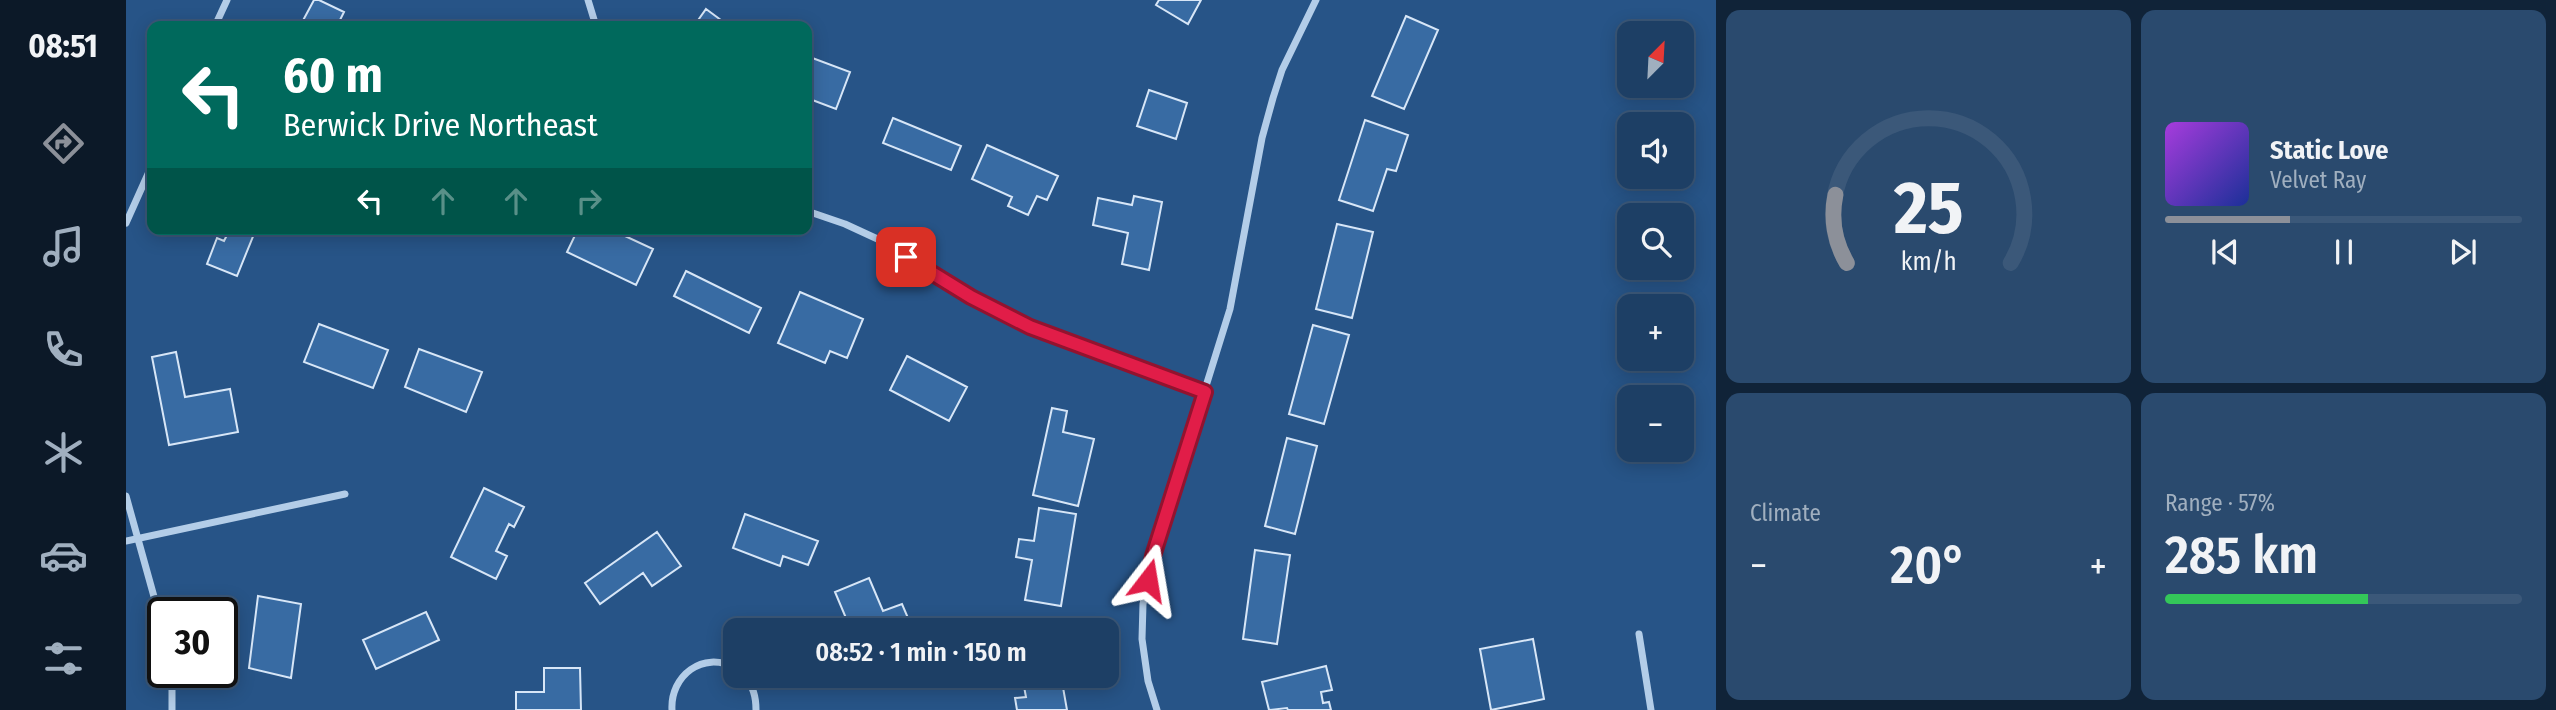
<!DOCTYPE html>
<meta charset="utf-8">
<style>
body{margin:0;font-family:"Fira Sans Condensed",sans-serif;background:#2a4a6e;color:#f1f3f6;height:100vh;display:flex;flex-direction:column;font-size:26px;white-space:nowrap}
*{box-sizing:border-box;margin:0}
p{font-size:23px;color:#a0afbf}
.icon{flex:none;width:38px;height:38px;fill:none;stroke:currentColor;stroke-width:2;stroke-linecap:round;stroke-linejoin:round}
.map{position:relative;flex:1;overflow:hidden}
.sheet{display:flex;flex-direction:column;gap:10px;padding:10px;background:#102338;width:840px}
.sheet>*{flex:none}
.hud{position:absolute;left:21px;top:21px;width:665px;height:214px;border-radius:14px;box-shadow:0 4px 18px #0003,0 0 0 2px #3b5879;background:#00695c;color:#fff;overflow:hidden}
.needle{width:46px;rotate:24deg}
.buttons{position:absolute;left:1491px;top:21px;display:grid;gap:14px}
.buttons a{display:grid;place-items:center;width:77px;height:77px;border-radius:14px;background:#1d3f65;box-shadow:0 4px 18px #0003,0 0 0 2px #3b5879;font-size:35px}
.speed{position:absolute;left:21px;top:597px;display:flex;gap:14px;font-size:35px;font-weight:700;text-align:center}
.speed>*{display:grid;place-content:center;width:91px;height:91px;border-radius:50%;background:#1d3f65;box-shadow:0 4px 18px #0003,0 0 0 2px #3b5879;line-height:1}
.speed .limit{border:4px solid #111;border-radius:10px;background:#fff;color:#111}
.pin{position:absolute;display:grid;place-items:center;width:60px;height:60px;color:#fff;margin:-30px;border-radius:14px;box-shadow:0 4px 10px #0006}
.me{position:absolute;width:77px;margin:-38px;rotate:14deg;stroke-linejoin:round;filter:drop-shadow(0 0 5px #0008)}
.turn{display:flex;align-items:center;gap:24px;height:147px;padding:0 21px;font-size:32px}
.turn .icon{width:91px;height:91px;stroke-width:2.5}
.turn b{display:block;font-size:49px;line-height:60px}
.lanes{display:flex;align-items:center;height:66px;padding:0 21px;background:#0003;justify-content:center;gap:35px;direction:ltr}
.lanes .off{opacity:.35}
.big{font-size:52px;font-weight:600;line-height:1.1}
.sheet .tile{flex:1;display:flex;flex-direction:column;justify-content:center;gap:10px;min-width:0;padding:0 24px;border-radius:14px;background:#2a4a6e}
.sheet .dial{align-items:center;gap:0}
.dial svg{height:182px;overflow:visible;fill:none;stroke:#3b5879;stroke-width:7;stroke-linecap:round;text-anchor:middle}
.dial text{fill:#f1f3f6;stroke:none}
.song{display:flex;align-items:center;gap:21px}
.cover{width:84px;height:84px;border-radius:10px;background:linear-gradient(135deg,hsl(280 70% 55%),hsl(230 70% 35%))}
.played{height:7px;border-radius:4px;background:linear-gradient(90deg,#8c9099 35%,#3b5879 35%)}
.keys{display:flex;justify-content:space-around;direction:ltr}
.heat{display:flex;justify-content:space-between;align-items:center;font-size:38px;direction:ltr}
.charge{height:10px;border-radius:5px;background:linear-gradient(90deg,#34c759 57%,#3b5879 0)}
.sheet .tiles{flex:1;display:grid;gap:10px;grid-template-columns:repeat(2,1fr)}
.trip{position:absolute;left:597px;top:618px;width:396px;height:70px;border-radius:14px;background:#1d3f65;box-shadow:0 4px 18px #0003,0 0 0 2px #3b5879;font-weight:600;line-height:70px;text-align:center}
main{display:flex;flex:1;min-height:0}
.menu{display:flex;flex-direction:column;width:126px;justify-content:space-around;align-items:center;background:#0c1928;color:#a0afbf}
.menu .icon{width:49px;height:49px}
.menu .on{color:#8c9099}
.menu b{font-size:32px;color:#f1f3f6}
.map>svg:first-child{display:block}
</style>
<main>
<nav class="menu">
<b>08:51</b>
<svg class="icon on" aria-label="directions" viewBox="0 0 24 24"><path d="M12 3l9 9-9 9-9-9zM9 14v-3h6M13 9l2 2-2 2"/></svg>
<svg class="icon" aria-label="music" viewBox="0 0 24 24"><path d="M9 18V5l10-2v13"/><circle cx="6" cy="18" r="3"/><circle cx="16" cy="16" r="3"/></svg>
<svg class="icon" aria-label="phone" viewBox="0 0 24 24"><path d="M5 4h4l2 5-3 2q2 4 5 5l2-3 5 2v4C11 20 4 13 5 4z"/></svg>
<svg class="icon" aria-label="climate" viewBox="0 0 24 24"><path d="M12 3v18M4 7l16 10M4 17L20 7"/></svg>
<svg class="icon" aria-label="car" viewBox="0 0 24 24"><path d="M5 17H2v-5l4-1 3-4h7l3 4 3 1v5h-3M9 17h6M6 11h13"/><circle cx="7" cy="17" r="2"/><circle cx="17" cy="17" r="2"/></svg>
<svg class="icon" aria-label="filters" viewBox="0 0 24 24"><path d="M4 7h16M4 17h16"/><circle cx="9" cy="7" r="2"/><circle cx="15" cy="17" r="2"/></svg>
</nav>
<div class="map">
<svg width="1590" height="710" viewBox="0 0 1590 710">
<rect width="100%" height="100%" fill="#275487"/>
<path fill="#386ba3" stroke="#d7e6f7" stroke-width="2" d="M188 0H193L218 12 211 26H174Z
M1033 0H1075L1062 24 1030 5Z
M580 9 603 26H568Z
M1280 16 1312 30 1278 109 1246 96Z
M681 56 724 72 710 109 681 98Z
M1023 90 1061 103 1050 139 1011 126Z
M767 118 835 146 825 170 757 143Z
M1239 120 1282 135 1270 171 1261 169 1247 211 1213 200Z
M861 145 932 176 921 200 911 196 902 215 882 206 886 197 846 179Z
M1008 196 1036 202 1023 270 996 264 1002 233 967 225 972 198 1006 205Z
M1211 224 1247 232 1226 318 1190 309Z
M92 229H130L111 276 81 264 91 238 98 241 102 233Z
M452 229H484L527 249 510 285 441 252Z
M560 271 635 308 623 333 548 296Z
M674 292 737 319 721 358 704 351 699 363 652 343Z
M193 324 262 350 247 388 178 362Z
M1187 325 1223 335 1198 424 1163 414Z
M293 349 356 372 340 412 279 387Z
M50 352 59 397 104 389 112 432 43 445 26 357Z
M781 356 841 387 823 421 764 390Z
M926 408 941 411 937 432 968 439 952 506 907 495Z
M1161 438 1191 446 1169 534 1139 526Z
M358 488 398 507 388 527 383 524 370 551 381 556 370 579 325 557Z
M913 508 950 514 935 606 899 600 906 560 890 557 893 539 908 541Z
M619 514 692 541 682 565 657 556 654 566 607 548Z
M531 532 555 566 526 586 517 573 474 604 459 583Z
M1129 550 1164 555 1151 644 1117 639Z
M743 578 757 611 776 604 785 625 772 630H725L709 592Z
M132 596 175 604 165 678 123 668Z
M300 612 313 640 250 669 237 640Z
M1407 639 1418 699 1365 710 1354 649Z
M1200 666 1206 690 1195 692 1197 703 1203 702 1205 710H1162L1161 708 1143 710 1136 682Z
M418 668H454L455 710H390V692H418Z
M896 676H935L941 710H891L889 698 900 697Z"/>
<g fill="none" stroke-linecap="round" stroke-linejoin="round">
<path stroke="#b3cde8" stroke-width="7" d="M462 0 470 26
M89 26 101 0
M681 211 719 224 758 242 845 297 904 327 1079 392
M0 223 26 165
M0 496 37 629
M0 541 219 494
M1513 634 1525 710
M46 672V710
M619 676C627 687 630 696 630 710
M546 710C544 676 577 650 609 668
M1031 710 1022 681 1016 639 1017 604 1027 556 1104 309 1136 138 1147 98 1156 70 1190 0"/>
</g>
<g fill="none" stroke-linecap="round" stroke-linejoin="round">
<g stroke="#92132f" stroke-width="18">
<path id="route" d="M780 257 845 297 904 327 1079 392 1027 556 1022 580"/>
</g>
<use href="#route" stroke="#e11d48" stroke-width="12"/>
</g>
</svg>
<div class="buttons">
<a><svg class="needle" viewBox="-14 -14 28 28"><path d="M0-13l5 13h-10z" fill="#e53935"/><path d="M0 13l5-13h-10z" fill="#a0afbf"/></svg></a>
<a><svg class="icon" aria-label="sound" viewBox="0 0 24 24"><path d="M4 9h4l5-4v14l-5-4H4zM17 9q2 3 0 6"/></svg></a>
<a><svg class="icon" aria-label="search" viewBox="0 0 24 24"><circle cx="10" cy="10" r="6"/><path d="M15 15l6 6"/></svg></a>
<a>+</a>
<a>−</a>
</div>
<div class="speed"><div class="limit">30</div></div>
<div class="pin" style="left:780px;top:257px;background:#d93025"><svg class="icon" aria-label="arrive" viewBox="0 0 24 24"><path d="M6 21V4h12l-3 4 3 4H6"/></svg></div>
<svg class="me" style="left:1022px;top:580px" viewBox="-20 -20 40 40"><path d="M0-17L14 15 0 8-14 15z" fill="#e11d48" stroke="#fff" stroke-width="4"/></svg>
<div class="trip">08:52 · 1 min · 150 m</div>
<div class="hud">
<div class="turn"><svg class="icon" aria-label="left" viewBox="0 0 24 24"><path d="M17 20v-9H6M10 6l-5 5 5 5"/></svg><div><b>60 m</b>Berwick Drive Northeast</div></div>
<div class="lanes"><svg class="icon" aria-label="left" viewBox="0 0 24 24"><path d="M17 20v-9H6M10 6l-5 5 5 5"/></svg><svg class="icon off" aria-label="ahead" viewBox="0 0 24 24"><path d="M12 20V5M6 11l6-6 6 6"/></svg><svg class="icon off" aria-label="ahead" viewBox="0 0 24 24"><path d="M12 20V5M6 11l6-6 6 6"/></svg><svg class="icon off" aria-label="right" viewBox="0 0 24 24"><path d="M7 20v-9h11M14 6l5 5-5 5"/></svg></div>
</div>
</div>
<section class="sheet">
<div class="tiles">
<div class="tile dial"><svg viewBox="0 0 100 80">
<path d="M14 69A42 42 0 1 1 86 69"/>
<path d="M14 69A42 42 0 0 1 9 39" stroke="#8c9099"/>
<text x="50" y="56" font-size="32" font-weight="700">25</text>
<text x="50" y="72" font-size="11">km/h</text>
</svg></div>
<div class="tile">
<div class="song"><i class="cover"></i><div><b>Static Love</b><p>Velvet Ray</p></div></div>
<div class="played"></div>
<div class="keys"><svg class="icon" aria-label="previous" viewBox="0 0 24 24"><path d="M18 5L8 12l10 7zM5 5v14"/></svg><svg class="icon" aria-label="pause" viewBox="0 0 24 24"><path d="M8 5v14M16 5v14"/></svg><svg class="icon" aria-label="next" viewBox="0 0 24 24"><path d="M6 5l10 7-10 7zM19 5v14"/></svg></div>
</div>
<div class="tile"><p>Climate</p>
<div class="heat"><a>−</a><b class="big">20°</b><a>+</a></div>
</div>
<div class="tile"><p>Range · 57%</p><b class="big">285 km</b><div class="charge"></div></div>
</div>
</section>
</main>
